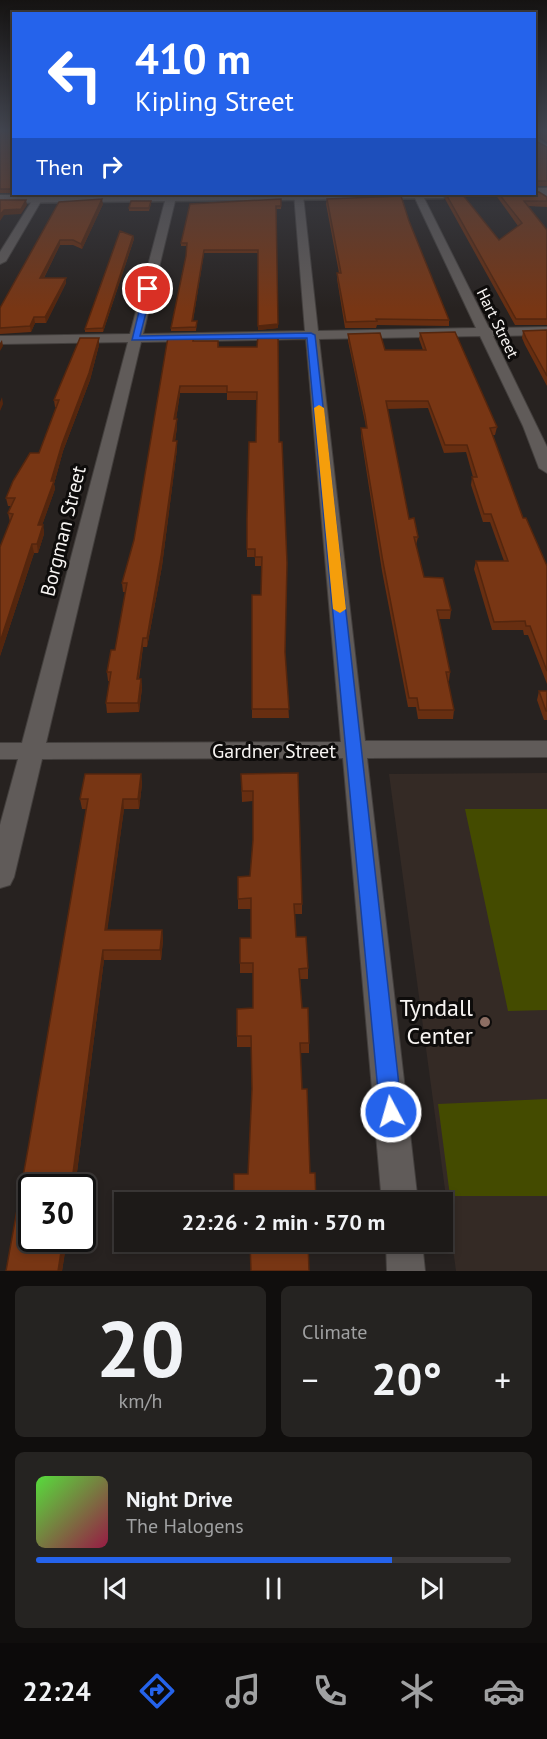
<!DOCTYPE html>
<meta charset="utf-8">
<style>
body{margin:0;font-family:"PT Sans",sans-serif;background:#252321;color:#f1f3f6;height:100vh;display:flex;flex-direction:column;font-size:22px;white-space:nowrap}
*{box-sizing:border-box;margin:0}
p{font-size:20px;color:#a0a1a2}
.icon{flex:none;width:33px;height:33px;fill:none;stroke:currentColor;stroke-width:2;stroke-linecap:round;stroke-linejoin:round}
.map{position:relative;height:1271px;overflow:hidden}
.details{display:flex;flex-direction:column;gap:15px;padding:15px;background:#100e0d;flex:1}
.details>*{flex:none}
.banner{position:absolute;left:12px;top:12px;width:524px;height:183px;border-radius:0px;box-shadow:0 3px 9px #0003,0 0 0 2px #3b3837;background:#2563eb;color:#fff;overflow:hidden}
.speed{position:absolute;left:18px;top:1174px;display:flex;gap:12px;font-size:30px;font-weight:700;text-align:center}
.speed>*{display:grid;place-content:center;width:78px;height:78px;border-radius:50%;background:#1d1a18;box-shadow:0 3px 9px #0003,0 0 0 2px #3b3837;line-height:1}
.speed .limit{border:3px solid #111;border-radius:9px;background:#fff;color:#111}
.pin{position:absolute;display:grid;place-items:center;width:51px;height:51px;color:#fff;margin:-26px;border:3px solid #fff;border-radius:50%;box-shadow:0 2px 6px #0007}
.me{position:absolute;width:66px;margin:-33px;rotate:354deg;stroke-linejoin:round;filter:drop-shadow(0 0 4px #0008)}
.turn{display:flex;align-items:center;gap:21px;height:126px;padding:0 24px;font-size:27px}
.turn .icon{width:78px;height:78px;stroke-width:2.5}
.turn b{display:block;font-size:42px;line-height:51px}
.then{display:flex;align-items:center;height:57px;padding:0 24px;background:#0003;gap:12px;font-size:22px}
.big{font-size:45px;font-weight:600;line-height:1.1}
.details .tile{flex:1;display:flex;flex-direction:column;justify-content:center;gap:9px;min-width:0;padding:0 21px;border-radius:9px;background:#252321}
.details .dial{align-items:center;gap:0}
.dial b{font-size:78px;line-height:1}
.song{display:flex;align-items:center;gap:18px}
.cover{width:72px;height:72px;border-radius:9px;background:linear-gradient(135deg,hsl(110 70% 55%),hsl(340 70% 35%))}
.played{height:6px;border-radius:3px;background:linear-gradient(90deg,#2563eb 75%,#3b3837 75%)}
.keys{display:flex;justify-content:space-around;direction:ltr}
.heat{display:flex;justify-content:space-between;align-items:center;font-size:33px;direction:ltr}
.details .tiles{flex:1;display:grid;gap:15px;grid-template-columns:1fr 1fr}
.tile:last-child{grid-column:span 2}
.trip{position:absolute;left:114px;top:1192px;width:339px;height:60px;border-radius:0px;background:#1d1a18;box-shadow:0 3px 9px #0003,0 0 0 2px #3b3837;font-weight:600;line-height:60px;text-align:center}
.tab-bar{display:flex;height:96px;justify-content:space-around;align-items:center;background:#0c0a0a;color:#a0a1a2}
.tab-bar .icon{width:42px;height:42px}
.tab-bar .on{color:#2563eb}
.tab-bar b{font-size:27px;color:#f1f3f6}
.map>svg:first-child{display:block}
</style>
<div class="map">
<svg width="547" height="1271" viewBox="0 0 547 1271">
<rect width="100%" height="100%" fill="#272220"/>
<path fill="#342a25" d="M547 773V1271H456L389 774Z"/>
<path fill="#444b00" d="M465 809H547V1010L508 1011Z
M547 1099V1196H450L438 1104Z"/>
<g fill="none" stroke-linecap="round" stroke-linejoin="round">
<g stroke="#433f3d" stroke-width="2">
<path id="street" d="M534 135 547 145V152L534 142Z
M171 194 176 197 143 334 305 331 294 194 303 195 318 331 476 328 413 194H422L489 328 547 327V335L493 336 547 447V473L539 468 523 426 480 336 319 339 365 741H547V757L367 758 418 1203H382L343 758 42 759 14 877 10 885 0 888V825L18 759H0V743H22L128 342 0 344V336L130 334 166 197ZM306 339 341 742 46 743 141 342Z
M35 196 43 198 6 261 0 264V252Z
M386 1242H422L425 1271H387Z"/>
</g>
<g stroke="#433f3d" stroke-width="3">
<path id="secondary" d="M534 188H547V196L529 195 534 194Z
M142 194H449L443 198 0 203V195Z"/>
</g>
<use href="#street" fill="#605b59" fill-rule="evenodd"/>
<use href="#secondary" fill="#605b59" fill-rule="evenodd"/>
</g>
<path fill="#672e11" d="M14 131V193H0V133Z
M534 131H547V142L534 134Z
M534 140 547 147V186H534Z
M446 194 499 240 518 226 495 194H534L547 197V207L528 206 547 230V325H515L445 199Z
M281 199V209H276L278 328 258 330V253H204L193 321H197L196 331H171V328L186 256 187 246H181V243Z
M327 199 409 221 449 320V326L377 325 376 328H345L337 279V273H339L326 204Z
M59 202 103 204 82 249 73 245H60L44 278 66 283 46 323H35L31 332 0 334V308Z
M151 204 149 211H129V208Z
M133 236 134 239 103 332H85V329Z
M547 330V386L525 345 522 338 523 331Z
M420 333 497 427 495 435H492L523 518 547 566V684L528 635H524L523 630H492L474 569 476 561H504L490 522H483L471 485 472 477H473L466 452 444 453 428 408 387 409 409 519 418 537 416 545 424 577 451 610 450 619H439L450 672 449 681H447L454 710 453 719H418L416 707H408L382 571 361 436V428H366L365 422 348 341V334L385 350H423L419 339Z
M194 341H218L219 347H257L279 442 285 654 289 718H252V595H261L262 566H255V557H247V519L256 442 257 400H227V393H180L176 419 177 427 175 441H177V449L162 566 147 647H143L139 679H141L142 688 139 712 107 713 106 703 110 681H108L107 672 115 650 126 592H123L122 583Z
M99 345 90 380 63 451 54 484 55 489 42 525H43L44 534 38 553H34L0 656V547L10 522 8 513 11 506H8L6 498 39 453 56 407H55L54 400Z
M539 691H547V720H544L537 700Z
M298 773 302 904V914H295L296 937 308 968V979H300L302 1008 309 1043V1053H301L248 1174 252 1089 251 1047H237V1036L253 1008V973H240V963L251 938V909H238V877L250 876 253 840V801L242 802 241 774Z
M85 774H141L142 784 139 809H124L107 930H162L163 940 161 960H104L75 1188H32V1239H67L62 1271H6L28 1149 86 809H82L80 799Z"/>
<path fill="#54260e" d="M102 199 103 204 82 249 81 244Z
M26 200 27 205 21 214 4 215 0 221V215L4 210Z
M133 236 134 239 103 332V328Z
M60 240V245L41 283 40 278Z
M204 250V253L192 324V321Z
M66 278V283L46 323 45 317Z
M34 317 35 323 31 332 30 326Z
M278 324V328L258 330V326Z
M99 338V345L90 380 63 451 54 484 55 489 39 534 38 525 62 444Z
M2 340 3 346 0 351V343Z
M180 386V393L175 427 174 419Z
M2 397 3 404 0 411V402Z
M177 419V427L174 449 173 441Z
M177 441V449L162 566 147 647V638Z
M43 525 44 534 38 553 37 544Z
M32 544 34 553 0 656V642Z
M143 638V647L137 688V679Z
M141 679 142 688 139 712 138 703Z
M141 774 142 784 139 809 138 799Z
M123 799 124 809 106 940 105 930Z
M162 930 163 940 161 960 160 950Z
M103 950 104 960 77 1172 75 1188H71Z
M63 1239H67L62 1271H58Z"/>
<path fill="#783614" stroke="#54260e" stroke-width="1.5" d="M14 131V189H0V133Z
M536 131H547V137Z
M534 140 547 147V181H534Z
M534 192H539L547 197V201H524L547 230V319H516L446 194H462L499 240 522 223 499 194H534Z
M401 196 409 221 449 320 376 319 377 321 346 322 337 273H341L327 199Z
M102 199 81 244 73 240H60L40 278H66L45 317H34L30 326 0 328V308L59 202Z
M281 199V206H276L278 324 258 326V250H204L192 321H197L196 327 171 328 186 256 187 243H181L190 204Z
M0 200H26L21 209 4 210 0 215Z
M131 201H151L149 208H129Z
M120 231 133 236 103 328 85 329Z
M547 330V376L526 338 523 331Z
M455 332 497 427 490 428 523 518H526L547 566V671L530 626H526L525 621 494 622 476 561H508L491 514H484L472 477H477L467 445H445L428 401H386L409 519 414 518 418 537H414L424 577 443 578 451 610H437L450 672H446L454 710H419L417 698H409L383 562 361 428H367L365 415 348 334 380 333 385 350H426L420 333Z
M258 335H278L279 442H282L287 563 285 652 289 709H252V595H261L262 557H255V549H247V519L249 442H256L257 392H227V386H180L174 419H177L173 441H177L161 557 147 638H143L137 679H141L138 703H106L111 672H107L111 650H115L127 583H122L134 540 168 337H194L193 341H218V347H257Z
M80 338H99L89 373 62 444 51 481H54L38 525H43L37 544H32L0 642V547L13 514 8 513 15 498H6L13 481 30 453H39L59 400H54Z
M539 691H547V711H546Z
M298 773 302 904H294L296 937H306L308 968 299 969 302 1008H308L309 1043H300L302 1089H307L310 1173H315L316 1203H234V1174H248L252 1089 251 1036H237V1009L253 1008V963H240V938H251V898L238 899V877L250 876 253 840V791H242L241 774Z
M85 774H141L138 799H123L105 930H162L160 950H103L71 1188H32V1239H63L58 1271H6L28 1149 88 799H80Z
M250 1242H308L309 1271H251Z"/>
<linearGradient id="sky" x2="0" y2="1"><stop stop-color="#151312"/><stop offset="0.42" stop-color="#41444e"/><stop offset="1" stop-color="#41444e" stop-opacity="0"/></linearGradient>
<rect width="547" height="309" fill="url(#sky)"/>
<path fill="#2563eb" stroke="#184099" stroke-width="1.5" d="M145 287 152 289 140 336 311 333 315 335 402 1112 398 1119 391 1123 383 1119 380 1112 307 338 132 340Z"/>
<path fill="#f59e0b" d="M319 405 324 408 346 609 340 613 333 609 314 408Z"/>
<circle fill="#8d6e63" stroke="#0e0c0b" stroke-width="2" cx="485" cy="1022" r="6"/>
<g text-anchor="middle" stroke-width="6" stroke-linejoin="round" paint-order="stroke">
<g font-size="16" fill="#f7f4f2" stroke="#0e0c0b">
<text transform="translate(498 323) rotate(64)" y="6">Hart Street</text>
</g>
<g font-size="20" fill="#f7f4f2" stroke="#0e0c0b">
<text transform="translate(63 531) rotate(-76)" y="7">Borgman Street</text>
<text x="274" y="758">Gardner Street</text>
</g>
<g font-size="24" fill="#f7f4f2" stroke="#0e0c0b" text-anchor="end">
<text x="473" y="1016">Tyndall<tspan x="473" dy="28">Center</tspan></text>
</g>
</g>
</svg>
<div class="speed"><div class="limit">30</div></div>
<div class="pin" style="left:148px;top:289px;background:#d93025"><svg class="icon" aria-label="arrive" viewBox="0 0 24 24"><path d="M6 21V4h12l-3 4 3 4H6"/></svg></div>
<svg class="me" style="left:391px;top:1112px" viewBox="-20 -20 40 40"><circle r="17" fill="#2563eb" stroke="#fff" stroke-width="3"/><path d="M0-11L8 9 0 5-8 9z" fill="#fff"/></svg>
<div class="trip">22:26 · 2 min · 570 m</div>
<div class="banner">
<div class="turn"><svg class="icon" aria-label="left" viewBox="0 0 24 24"><path d="M17 20v-9H6M10 6l-5 5 5 5"/></svg><div><b>410 m</b>Kipling Street</div></div>
<div class="then">Then<svg class="icon" aria-label="right" viewBox="0 0 24 24"><path d="M7 20v-9h11M14 6l5 5-5 5"/></svg></div>
</div>
</div>
<section class="details">
<div class="tiles">
<div class="tile dial"><b>20</b><p>km/h</p></div>
<div class="tile"><p>Climate</p>
<div class="heat"><a>−</a><b class="big">20°</b><a>+</a></div>
</div>
<div class="tile">
<div class="song"><i class="cover"></i><div><b>Night Drive</b><p>The Halogens</p></div></div>
<div class="played"></div>
<div class="keys"><svg class="icon" aria-label="previous" viewBox="0 0 24 24"><path d="M18 5L8 12l10 7zM5 5v14"/></svg><svg class="icon" aria-label="pause" viewBox="0 0 24 24"><path d="M8 5v14M16 5v14"/></svg><svg class="icon" aria-label="next" viewBox="0 0 24 24"><path d="M6 5l10 7-10 7zM19 5v14"/></svg></div>
</div>
</div>
</section>
<nav class="tab-bar">
<b>22:24</b>
<svg class="icon on" aria-label="directions" viewBox="0 0 24 24"><path d="M12 3l9 9-9 9-9-9zM9 14v-3h6M13 9l2 2-2 2"/></svg>
<svg class="icon" aria-label="music" viewBox="0 0 24 24"><path d="M9 18V5l10-2v13"/><circle cx="6" cy="18" r="3"/><circle cx="16" cy="16" r="3"/></svg>
<svg class="icon" aria-label="phone" viewBox="0 0 24 24"><path d="M5 4h4l2 5-3 2q2 4 5 5l2-3 5 2v4C11 20 4 13 5 4z"/></svg>
<svg class="icon" aria-label="climate" viewBox="0 0 24 24"><path d="M12 3v18M4 7l16 10M4 17L20 7"/></svg>
<svg class="icon" aria-label="car" viewBox="0 0 24 24"><path d="M5 17H2v-5l4-1 3-4h7l3 4 3 1v5h-3M9 17h6M6 11h13"/><circle cx="7" cy="17" r="2"/><circle cx="17" cy="17" r="2"/></svg>
</nav>
